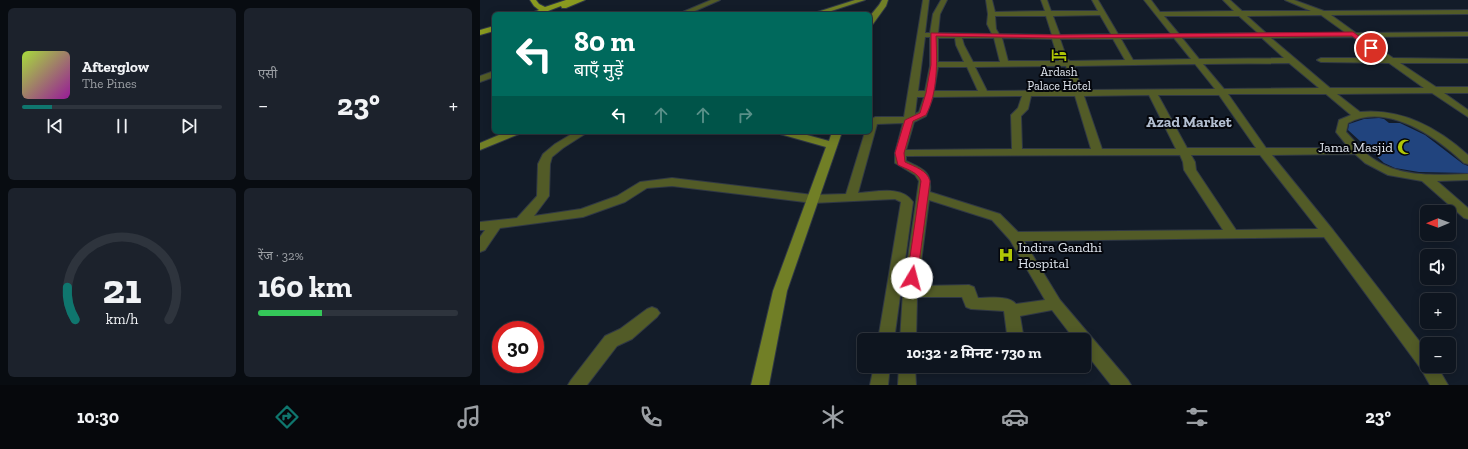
<!DOCTYPE html>
<html lang="hi">
<meta charset="utf-8">
<style>
body{margin:0;font-family:"Zilla Slab","Noto Sans Devanagari",serif;background:#1c222c;color:#f1f3f6;height:100vh;display:flex;flex-direction:column;font-size:15px;white-space:nowrap}
*{box-sizing:border-box;margin:0}
p{font-size:13px;color:#9b9fa4}
.icon{flex:none;width:22px;height:22px;fill:none;stroke:currentColor;stroke-width:2;stroke-linecap:round;stroke-linejoin:round}
.map{position:relative;flex:1;overflow:hidden}
.sheet{display:flex;flex-direction:column;gap:8px;padding:8px;background:#080c11;width:480px}
.sheet>*{flex:none}
.top-card{position:absolute;left:12px;top:12px;width:380px;height:122px;border-radius:6px;box-shadow:0 2px 10px #0003,0 0 0 1px #2e343d;background:#00695c;color:#fff;overflow:hidden}
.needle{width:26px;rotate:269deg}
.fabs{position:absolute;left:940px;top:205px;display:grid;gap:8px}
.fabs a{display:grid;place-items:center;width:36px;height:36px;border-radius:6px;background:#0e151f;box-shadow:0 2px 10px #0003,0 0 0 1px #2e343d;font-size:20px}
.speed{position:absolute;left:12px;top:321px;display:flex;gap:8px;font-size:20px;font-weight:700;text-align:center}
.speed>*{display:grid;place-content:center;width:52px;height:52px;border-radius:50%;background:#0e151f;box-shadow:0 2px 10px #0003,0 0 0 1px #2e343d;line-height:1}
.speed .limit{border:6px solid #d22;background:#fff;color:#111}
.pin{position:absolute;display:grid;place-items:center;width:34px;height:34px;color:#fff;margin:-17px;border:2px solid #fff;border-radius:50%;box-shadow:0 1px 4px #0007}
.me{position:absolute;width:44px;margin:-22px;rotate:8deg;stroke-linejoin:round;filter:drop-shadow(0 0 3px #0008)}
.turn{display:flex;align-items:center;gap:14px;height:84px;padding:0 16px;font-size:18px}
.turn .icon{width:52px;height:52px;stroke-width:2.5}
.turn b{display:block;font-size:28px;line-height:34px}
.lanes{display:flex;align-items:center;height:38px;padding:0 16px;background:#0003;justify-content:center;gap:20px;direction:ltr}
.lanes .off{opacity:.35}
.big{font-size:30px;font-weight:700;line-height:1.1}
.sheet .tile{flex:1;display:flex;flex-direction:column;justify-content:center;gap:6px;min-width:0;padding:0 14px;border-radius:6px;background:#1c222c}
.sheet .dial{align-items:center;gap:0}
.dial svg{height:104px;overflow:visible;fill:none;stroke:#2e343d;stroke-width:7;stroke-linecap:round;text-anchor:middle}
.dial text{fill:#f1f3f6;stroke:none}
.song{display:flex;align-items:center;gap:12px}
.cover{width:48px;height:48px;border-radius:6px;background:linear-gradient(135deg,hsl(80 70% 55%),hsl(300 70% 35%))}
.played{height:4px;border-radius:2px;background:linear-gradient(90deg,#0f766e 15%,#2e343d 15%)}
.keys{display:flex;justify-content:space-around;direction:ltr}
.heat{display:flex;justify-content:space-between;align-items:center;font-size:22px;direction:ltr}
.charge{height:6px;border-radius:3px;background:linear-gradient(90deg,#34c759 32%,#2e343d 0)}
.sheet .tiles{flex:1;display:grid;gap:8px;grid-template-columns:repeat(2,1fr)}
.trip{position:absolute;left:377px;top:333px;width:234px;height:40px;border-radius:6px;background:#0e151f;box-shadow:0 2px 10px #0003,0 0 0 1px #2e343d;font-weight:700;line-height:40px;text-align:center}
.tab-bar{display:flex;height:64px;justify-content:space-around;align-items:center;background:#06080c;color:#9b9fa4}
.tab-bar .icon{width:28px;height:28px}
.tab-bar .current{color:#0f766e}
.tab-bar b{font-size:18px;color:#f1f3f6}
main{display:flex;flex:1;min-height:0}
.map>svg:first-child{display:block}
</style>
<main>
<section class="sheet">
<div class="tiles">
<div class="tile">
<div class="song"><i class="cover"></i><div><b>Afterglow</b><p>The Pines</p></div></div>
<div class="played"></div>
<div class="keys"><svg class="icon" aria-label="previous" viewBox="0 0 24 24"><path d="M18 5L8 12l10 7zM5 5v14"/></svg><svg class="icon" aria-label="pause" viewBox="0 0 24 24"><path d="M8 5v14M16 5v14"/></svg><svg class="icon" aria-label="next" viewBox="0 0 24 24"><path d="M6 5l10 7-10 7zM19 5v14"/></svg></div>
</div>
<div class="tile"><p>एसी</p>
<div class="heat"><a>−</a><b class="big">23°</b><a>+</a></div>
</div>
<div class="tile dial"><svg viewBox="0 0 100 80">
<path d="M14 69A42 42 0 1 1 86 69"/>
<path d="M14 69A42 42 0 0 1 8 44" stroke="#0f766e"/>
<text x="50" y="56" font-size="32" font-weight="700">21</text>
<text x="50" y="72" font-size="11">km/h</text>
</svg></div>
<div class="tile"><p>रेंज · 32%</p><b class="big">160 km</b><div class="charge"></div></div>
</div>
</section>
<div class="map">
<svg width="988" height="385" viewBox="0 0 988 385">
<rect width="100%" height="100%" fill="#131c29"/>
<path fill="#21447e" d="M899 118 904 119 909 123H920L945 135 983 164 988 166V173L939 172 915 168 904 163 868 130 869 124 884 119Z"/>
<g fill="none" stroke-linecap="round" stroke-linejoin="round">
<g stroke="#303845" stroke-width="2">
<path id="street" d="M231 0H240L208 14H198Z
M443 0H449L445 33H450L453 14 461 0H467L460 14 458 33 512 34 507 24 508 14 506 0H512L515 12 565 11 561 0H567L571 11H618L612 0H618L638 34H691L664 0H671L680 12 754 11 743 0H750L762 11H831L805 0H814L844 11 988 10V14L851 15 876 33 988 32V36L883 37 913 58 988 59V63H920L956 87H988V93H964L988 110V117L952 93 857 94 880 112C922 108 958 128 988 155V164L984 163C956 137 908 102 868 123L866 132C875 141 882 151 892 158 920 178 956 175 988 174V180L957 181 988 208V219L984 218 942 181 908 175 885 163 875 154 792 155 853 230 947 351V366H957L968 385H950L941 369 844 237 544 241 580 300 648 380 651 385H631L604 351V340H595L572 310 540 316 543 334 541 339 537 340 529 339 527 334 524 311 491 309 486 307 482 297H437L436 340H420L423 292 439 181 435 175 415 163V153L423 123 397 124 378 193C396 192 422 185 433 202L414 340H398L421 202 415 199 333 203 192 186 167 188 145 202 103 217 20 228 5 250 0 252V237L5 230H0V222L37 218 57 196 58 164 63 154 75 144 95 132H108L83 148 72 157 70 164 69 196 54 216 101 209 137 196 160 182 192 178 333 195 366 194 385 132H390V120L395 117H424ZM620 15 631 34 580 35 573 16ZM841 15 866 33H786L767 16ZM515 16H566L572 35 519 34 516 29ZM684 16H759L778 33 699 34ZM445 37H450V66L445 91H438ZM873 37 902 58H841L837 60 841 62 909 63 944 88H850L791 38ZM458 38H475L476 45 484 62H458ZM482 38H514L520 62H493L484 45ZM522 38 572 39 579 61H528ZM694 38 711 59 653 60 641 39ZM702 38H782L804 58 719 59ZM580 39H633L645 60 590 61 587 59ZM809 63 839 88 744 89 723 64ZM715 64 735 89 602 90 594 66ZM586 66 593 90 507 91 495 67ZM458 67H487L498 91H454ZM748 94H846L871 115 859 120 856 132 869 148H786ZM669 95 696 149H622L604 96ZM678 95H739L776 148H707ZM542 96 538 108 531 115 532 149 426 150 434 122 446 116 453 97ZM551 96H595L611 149H542L541 116 548 109ZM437 97H444L439 112 435 114ZM700 155 703 162 704 170 743 230 538 232 520 214 450 192C452 171 443 169 426 161V156ZM711 155H780L838 229 756 230 716 170 715 162ZM449 200 512 220 530 240 565 300 536 304C529 295 508 298 498 298L494 287 489 285 438 286Z
M14 71V77L0 82V76Z
M172 307 177 309 180 313 177 317 152 339 137 346 107 385H88L91 380 125 336 140 329 167 309Z
M394 366H410L408 385H390Z
M419 366H435L436 385H418Z"/>
</g>
<g stroke="#303845" stroke-width="2">
<path id="secondary" d="M375 0H385L342 14H331Z
M402 0H408L406 6 393 24H390V16L399 5Z
M26 132H40L39 134 0 150V143Z
M299 132H316L349 141 352 132H362L307 291 289 385H271L293 291 346 147 300 134Z"/>
</g>
<g stroke="#303845" stroke-width="2">
<path id="primary" d="M50 0H56L59 4 65 7 86 0H105L86 8H82L81 6 68 11 69 14H49L59 10 54 6Z
M14 26V31L0 35V30Z"/>
</g>
<use href="#street" fill="#525b27" fill-rule="evenodd"/>
<use href="#secondary" fill="#717f26" fill-rule="evenodd"/>
<use href="#primary" fill="#899a1f" fill-rule="evenodd"/>
</g>
<path fill="#e11d48" stroke="#92132f" d="M873 32 893 46V49H889L872 36 577 38 456 36C457 62 458 92 446 115L433 121 424 153 425 162C435 167 447 170 450 181L437 278 436 280H428L427 278 441 181C438 172 426 169 418 165L415 153 425 120 440 113 446 93 451 65V33L577 35Z"/>
<defs>
<g id="hotel-bare" transform="scale(1.2)"><path d="M-6-4.5h1.5V1H6V5H4.5V3h-9V5H-6ZM-4 0a1.8 1.8 0 1 1 3.6 0ZM.5 0V-2.5h3Q6-2.5 6 0Z" fill="#afc506" stroke="#04060c" stroke-width="2.5" paint-order="stroke"/></g>
<g id="mosque-bare" transform="scale(1.2)"><path d="M3.5-4.9A6 6 0 1 0 3.5 4.9A5 5 0 1 1 3.5-4.9Z" fill="#afc506" stroke="#04060c" stroke-width="2.5" paint-order="stroke"/></g>
<g id="hospital-bare" transform="scale(1.2)"><path d="M-5-5h3v3.5h4V-5h3V5h-3V1.5h-4V5h-3Z" fill="#afc506" stroke="#04060c" stroke-width="2.5" paint-order="stroke"/></g>
</defs>
<g fill-rule="evenodd">
<use href="#hotel-bare" x="579" y="55"/>
<use href="#mosque-bare" x="925" y="147"/>
<use href="#hospital-bare" x="526" y="255"/>
</g>
<g text-anchor="middle" stroke-width="4" stroke-linejoin="round" paint-order="stroke">
<g font-size="12" fill="#e1e7f0" stroke="#04060c">
<text x="579" y="76">Ardash<tspan x="579" dy="14">Palace Hotel</tspan></text>
</g>
<g font-size="14" fill="#e1e7f0" stroke="#04060c" text-anchor="end">
<text x="913" y="152">Jama Masjid</text>
<text x="538" y="252" text-anchor="start">Indira Gandhi<tspan x="538" dy="16">Hospital</tspan></text>
</g>
<g font-size="15" font-weight="bold" fill="#b3bfd1" stroke="#04060c">
<text x="709" y="127">Azad Market</text>
</g>
</g>
</svg>
<div class="fabs">
<a><svg class="needle" viewBox="-14 -14 28 28"><path d="M0-13l5 13h-10z" fill="#e53935"/><path d="M0 13l5-13h-10z" fill="#9b9fa4"/></svg></a>
<a><svg class="icon" aria-label="sound" viewBox="0 0 24 24"><path d="M4 9h4l5-4v14l-5-4H4zM17 9q2 3 0 6"/></svg></a>
<a>+</a>
<a>−</a>
</div>
<div class="speed"><div class="limit">30</div></div>
<div class="pin" style="left:891px;top:48px;background:#d93025"><svg class="icon" aria-label="arrive" viewBox="0 0 24 24"><path d="M6 21V4h12l-3 4 3 4H6"/></svg></div>
<svg class="me" style="left:432px;top:278px" viewBox="-20 -20 40 40"><circle r="19" fill="#fff"/><path d="M0-13L10 11 0 6-10 11z" fill="#e11d48"/></svg>
<div class="trip">10:32 · 2 मिनट · 730 m</div>
<div class="top-card">
<div class="turn"><svg class="icon" aria-label="left" viewBox="0 0 24 24"><path d="M17 20v-9H6M10 6l-5 5 5 5"/></svg><div><b>80 m</b>बाएँ मुड़ें</div></div>
<div class="lanes"><svg class="icon" aria-label="left" viewBox="0 0 24 24"><path d="M17 20v-9H6M10 6l-5 5 5 5"/></svg><svg class="icon off" aria-label="ahead" viewBox="0 0 24 24"><path d="M12 20V5M6 11l6-6 6 6"/></svg><svg class="icon off" aria-label="ahead" viewBox="0 0 24 24"><path d="M12 20V5M6 11l6-6 6 6"/></svg><svg class="icon off" aria-label="right" viewBox="0 0 24 24"><path d="M7 20v-9h11M14 6l5 5-5 5"/></svg></div>
</div>
</div>
</main>
<nav class="tab-bar">
<b>10:30</b>
<svg class="icon current" aria-label="directions" viewBox="0 0 24 24"><path d="M12 3l9 9-9 9-9-9zM9 14v-3h6M13 9l2 2-2 2"/></svg>
<svg class="icon" aria-label="music" viewBox="0 0 24 24"><path d="M9 18V5l10-2v13"/><circle cx="6" cy="18" r="3"/><circle cx="16" cy="16" r="3"/></svg>
<svg class="icon" aria-label="phone" viewBox="0 0 24 24"><path d="M5 4h4l2 5-3 2q2 4 5 5l2-3 5 2v4C11 20 4 13 5 4z"/></svg>
<svg class="icon" aria-label="climate" viewBox="0 0 24 24"><path d="M12 3v18M4 7l16 10M4 17L20 7"/></svg>
<svg class="icon" aria-label="car" viewBox="0 0 24 24"><path d="M5 17H2v-5l4-1 3-4h7l3 4 3 1v5h-3M9 17h6M6 11h13"/><circle cx="7" cy="17" r="2"/><circle cx="17" cy="17" r="2"/></svg>
<svg class="icon" aria-label="filters" viewBox="0 0 24 24"><path d="M4 7h16M4 17h16"/><circle cx="9" cy="7" r="2"/><circle cx="15" cy="17" r="2"/></svg>
<b>23°</b>
</nav>
